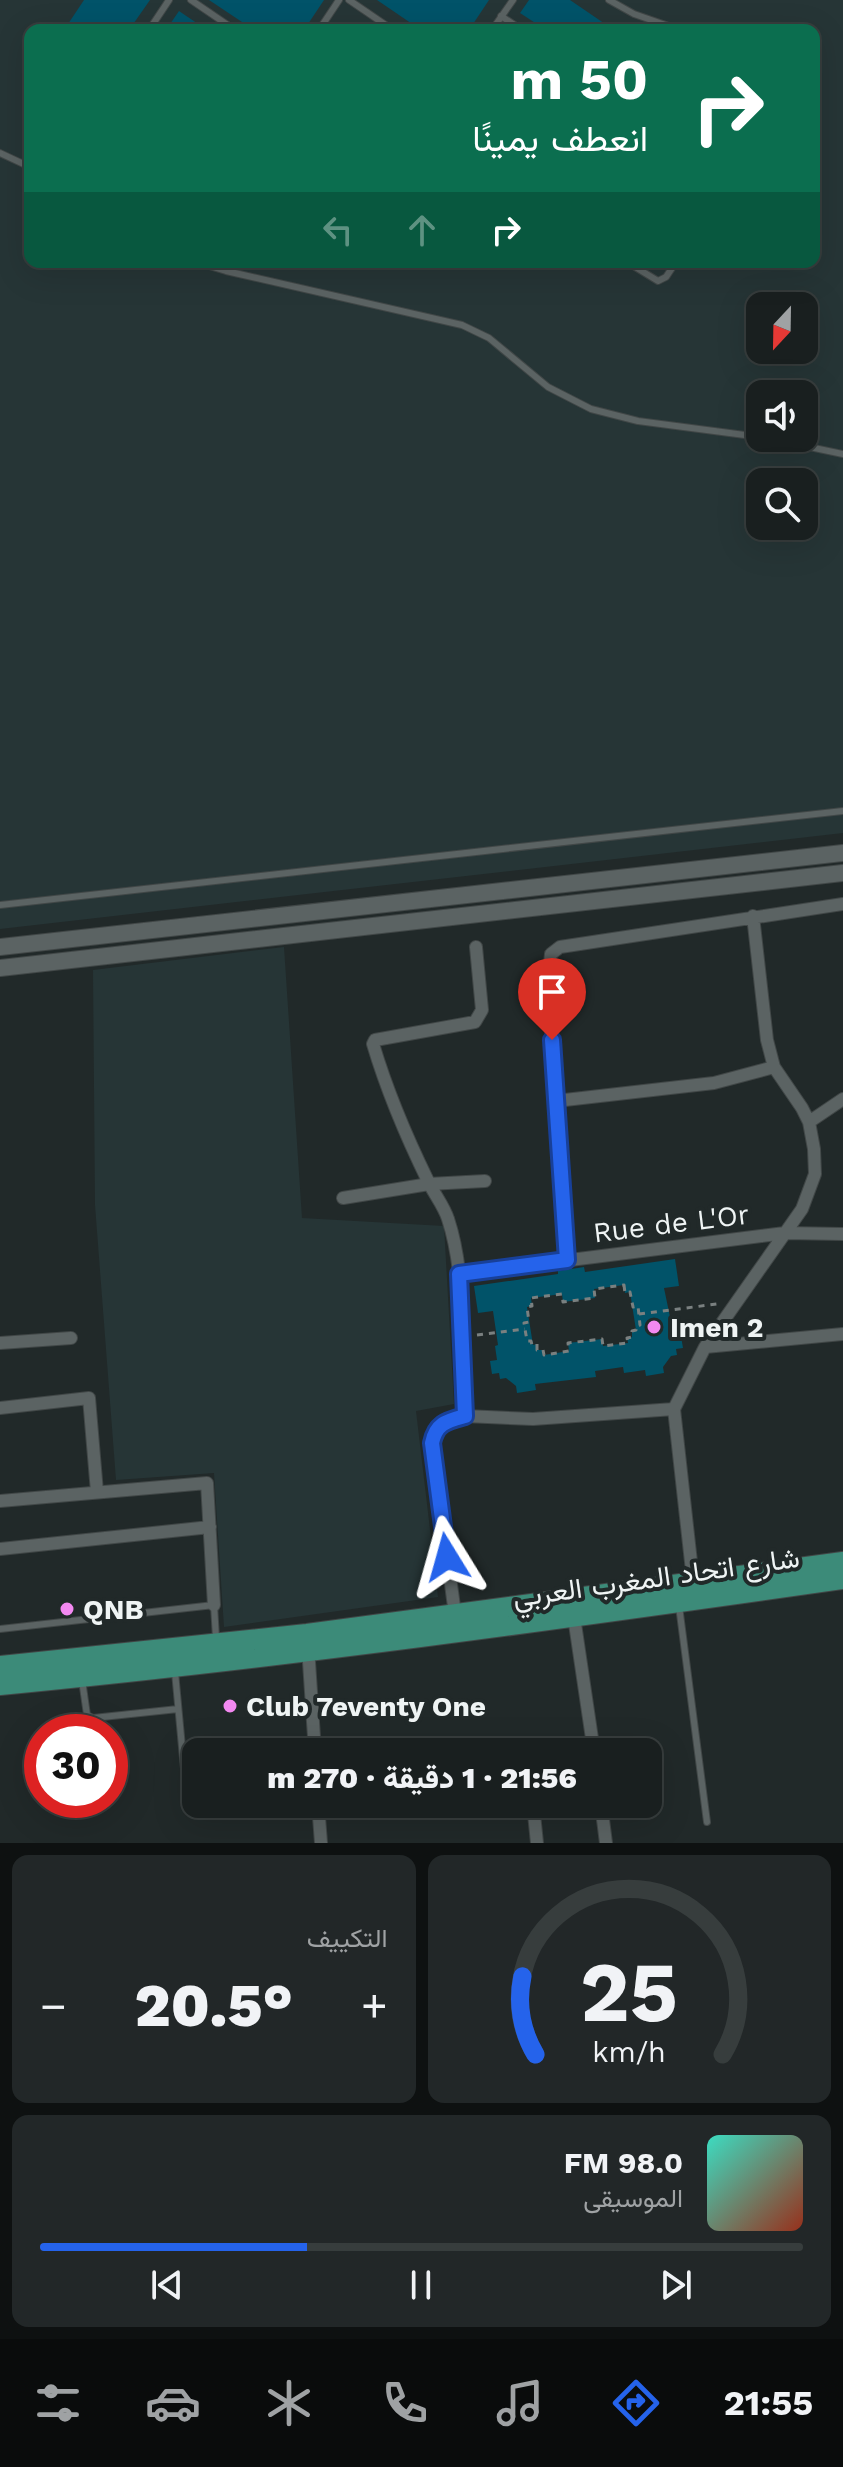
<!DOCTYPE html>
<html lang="ar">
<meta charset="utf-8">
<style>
body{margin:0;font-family:"Work Sans",Vazirmatn,sans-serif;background:#222728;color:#f1f3f6;direction:rtl;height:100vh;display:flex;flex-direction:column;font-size:30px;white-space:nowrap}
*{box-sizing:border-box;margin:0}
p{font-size:26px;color:#9fa2a4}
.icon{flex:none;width:44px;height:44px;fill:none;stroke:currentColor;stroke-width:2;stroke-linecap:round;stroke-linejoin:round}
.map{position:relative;height:1843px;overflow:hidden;direction:ltr}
.panel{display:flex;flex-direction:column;gap:12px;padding:12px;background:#0e1111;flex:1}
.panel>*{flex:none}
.guide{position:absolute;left:24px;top:24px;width:796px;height:244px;border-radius:16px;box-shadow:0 8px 32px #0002,0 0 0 2px #373d3d;direction:rtl;background:#0b6e4f;color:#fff;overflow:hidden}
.needle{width:52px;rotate:202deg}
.tools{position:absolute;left:746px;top:292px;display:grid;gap:16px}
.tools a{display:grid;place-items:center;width:72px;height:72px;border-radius:16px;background:#191f1f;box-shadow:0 8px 32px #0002,0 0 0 2px #373d3d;font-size:40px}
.speed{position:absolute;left:24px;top:1714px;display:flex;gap:16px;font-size:40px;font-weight:700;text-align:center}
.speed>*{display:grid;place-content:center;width:104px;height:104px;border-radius:50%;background:#191f1f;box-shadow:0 8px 32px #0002,0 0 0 2px #373d3d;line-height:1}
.speed .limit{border:12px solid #d22;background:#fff;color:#111}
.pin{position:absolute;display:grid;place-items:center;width:68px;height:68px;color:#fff;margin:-82px -34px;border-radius:50% 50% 50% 0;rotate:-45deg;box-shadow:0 0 8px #0007}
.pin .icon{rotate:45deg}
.me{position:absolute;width:88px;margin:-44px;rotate:352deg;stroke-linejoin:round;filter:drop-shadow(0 0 6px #0008)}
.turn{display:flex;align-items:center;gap:28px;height:168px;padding:0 40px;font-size:36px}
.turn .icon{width:104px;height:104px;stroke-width:2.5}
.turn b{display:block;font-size:56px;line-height:68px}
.lanes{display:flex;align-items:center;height:76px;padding:0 40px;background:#0003;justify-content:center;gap:40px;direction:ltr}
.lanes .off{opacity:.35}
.big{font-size:60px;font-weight:800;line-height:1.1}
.panel .tile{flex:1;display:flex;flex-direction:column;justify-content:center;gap:12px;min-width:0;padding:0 28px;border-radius:16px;background:#222728}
.panel .dial{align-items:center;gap:0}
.dial svg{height:208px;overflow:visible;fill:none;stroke:#373d3d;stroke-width:7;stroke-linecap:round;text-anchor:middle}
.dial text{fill:#f1f3f6;stroke:none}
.song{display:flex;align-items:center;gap:24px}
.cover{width:96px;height:96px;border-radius:12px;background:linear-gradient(135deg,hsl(170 70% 55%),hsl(10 70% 35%))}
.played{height:8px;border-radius:4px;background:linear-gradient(90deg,#2563eb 35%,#373d3d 35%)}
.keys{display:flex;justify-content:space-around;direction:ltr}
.heat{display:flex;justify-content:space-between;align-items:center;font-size:44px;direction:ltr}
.panel .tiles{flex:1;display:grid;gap:12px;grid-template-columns:1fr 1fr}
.tile:last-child{grid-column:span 2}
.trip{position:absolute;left:182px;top:1738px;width:480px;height:80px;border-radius:16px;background:#191f1f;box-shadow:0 8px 32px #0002,0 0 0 2px #373d3d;font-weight:800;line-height:80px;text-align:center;direction:rtl}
.dock{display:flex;height:128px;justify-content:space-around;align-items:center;background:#0a0c0c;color:#9fa2a4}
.dock .icon{width:56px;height:56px}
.dock .selected{color:#2563eb}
.dock b{font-size:36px;color:#f1f3f6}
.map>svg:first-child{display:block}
</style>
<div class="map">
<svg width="843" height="1843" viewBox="0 0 843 1843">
<rect width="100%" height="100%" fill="#212929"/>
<path fill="#263536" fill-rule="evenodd" d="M0 0H843V833L0 929ZM30 30H814V262H30ZM760 306H804V350H760ZM760 394H804V438H760ZM760 482H804V526H760Z
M284 947 302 1218 444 1226 454 1404 416 1411 438 1597 224 1627 214 1473 116 1480 95 1205 93 970Z"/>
<path fill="#015369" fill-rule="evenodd" d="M84 0H150L129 30H77L68 24Z
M209 0H324L304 30H254Z
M377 0H489L469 30H421Z
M529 0H570L614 30H546L520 13Z
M179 11 207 30H166Z
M675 1259 679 1286 664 1288 674 1336H681L683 1348 676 1349 677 1355 671 1356 663 1367 664 1373 646 1376 645 1370 624 1373 623 1367 595 1371 596 1377 535 1384 536 1390 517 1393 516 1386 506 1378 500 1379 499 1373 492 1374 490 1361 497 1360 495 1346 498 1345 493 1311 478 1313 474 1286 558 1274V1271L584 1267 585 1272ZM624 1285 625 1293 630 1292 636 1330 632 1331V1337L627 1338 628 1343 603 1346 602 1339 568 1343 569 1351 544 1355 543 1350H538L537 1344 533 1345 527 1307 532 1306 531 1298 562 1294 563 1302 595 1298 594 1289Z"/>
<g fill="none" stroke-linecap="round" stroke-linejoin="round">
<g stroke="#414747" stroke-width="8">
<path id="service" d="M191 0 235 30
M349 0 393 30
M609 0 634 14 680 30
M501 16 522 30
M149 30 169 0
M319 30 339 0
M492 30 513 0
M744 30 746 28
M0 153 30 167
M196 262 226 271 462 325 489 338 548 387 591 409 638 421 760 437
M627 262 658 281 666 277 676 262
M767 438 843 454
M0 905 843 811
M679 1606 707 1822
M0 1629 214 1605 216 1638
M175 1672 186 1790
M82 1680 87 1715 93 1718 178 1709"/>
</g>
<g stroke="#414747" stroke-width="14">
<path id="minor" d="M556 1101 714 1083 774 1067
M809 1122 843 1099
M343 1198 429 1184 485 1181
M567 1260 548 980 551 954 560 947 843 904
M459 1274 785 1233 843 1234
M0 1343 71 1338
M705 1347 843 1334
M0 1408 89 1398 97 1492
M465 1416C462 1355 467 1276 448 1219 444 1206 434 1194 428 1181 406 1136 387 1091 373 1044L375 1040 475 1022 482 1010 476 947
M0 1501 207 1483 214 1605
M0 1549 210 1527
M693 1580 674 1409 705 1347 802 1209 815 1174 814 1149 809 1122 802 1108 774 1067 767 1040 753 916
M455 1614 432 1443 434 1432 441 1423 465 1416 533 1419 674 1409
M574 1617 594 1752
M308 1647 315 1752
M318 1804 321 1843
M533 1804 537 1843
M601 1804 606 1843"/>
</g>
<g stroke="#414747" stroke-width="18">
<path id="tertiary" d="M0 947 843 853
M0 968 843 873"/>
</g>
<g stroke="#414747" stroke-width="22">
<path id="primary" d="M0 1666 307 1634 843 1562
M0 1685C282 1658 562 1619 843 1579"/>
</g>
<path stroke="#7a8080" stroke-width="3" stroke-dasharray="6 6" stroke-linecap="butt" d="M624 1285 625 1293 630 1292 633 1307 638 1306 640 1325 636 1326V1330L632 1331V1337L627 1338 628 1343 603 1346 602 1339 568 1343 569 1351 544 1355 543 1350H537V1344L532 1345 531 1341H527L524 1323 529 1322 527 1307 532 1306 531 1298 562 1294 563 1302 595 1298 594 1289Z
M639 1314 717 1304
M477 1335 525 1329"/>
<use href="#service" stroke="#5b6363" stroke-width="6"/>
<use href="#minor" stroke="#5b6363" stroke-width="12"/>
<use href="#tertiary" stroke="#5b6363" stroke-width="16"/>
<use href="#primary" stroke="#3c8b79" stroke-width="20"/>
</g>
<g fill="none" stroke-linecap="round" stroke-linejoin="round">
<g stroke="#184099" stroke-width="20">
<path id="route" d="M447 1557 432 1443C436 1423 447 1421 465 1416L459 1274 567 1260 552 1040"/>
</g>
<use href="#route" stroke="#2563eb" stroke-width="14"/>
</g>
<g fill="#f389f1" stroke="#212929" stroke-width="3">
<circle cx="654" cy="1327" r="8"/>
<circle cx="67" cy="1609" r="8"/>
<circle cx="230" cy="1706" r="8"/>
</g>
<g text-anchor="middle" stroke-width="8" stroke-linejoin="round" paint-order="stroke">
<g font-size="28" fill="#eff4f4" stroke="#212929">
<text transform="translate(671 1223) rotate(-7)" y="10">Rue de L'Or</text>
<text transform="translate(656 1577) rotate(-8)" y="10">شارع اتحاد المغرب العربي</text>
</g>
<g font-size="28" font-weight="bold" fill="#eff4f4" stroke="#212929" text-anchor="start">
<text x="670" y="1337">Imen 2</text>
<text x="83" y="1619">QNB</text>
<text x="246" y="1716">Club 7eventy One</text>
</g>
</g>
</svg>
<div class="tools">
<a><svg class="needle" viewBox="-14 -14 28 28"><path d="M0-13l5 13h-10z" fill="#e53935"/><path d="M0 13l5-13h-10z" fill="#9fa2a4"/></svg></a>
<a><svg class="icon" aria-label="sound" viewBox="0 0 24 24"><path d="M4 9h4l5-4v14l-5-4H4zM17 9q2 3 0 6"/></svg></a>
<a><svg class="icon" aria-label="search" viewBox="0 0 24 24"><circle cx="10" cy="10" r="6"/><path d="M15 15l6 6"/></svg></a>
</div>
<div class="speed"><div class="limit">30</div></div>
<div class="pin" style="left:552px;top:1040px;background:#d93025"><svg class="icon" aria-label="arrive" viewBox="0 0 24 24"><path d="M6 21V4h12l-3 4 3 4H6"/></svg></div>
<svg class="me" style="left:447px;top:1557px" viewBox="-20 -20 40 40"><path d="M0-17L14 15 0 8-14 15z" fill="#2563eb" stroke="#fff" stroke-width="4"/></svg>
<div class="trip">21:56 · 1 دقيقة · 270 m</div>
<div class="guide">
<div class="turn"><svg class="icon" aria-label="right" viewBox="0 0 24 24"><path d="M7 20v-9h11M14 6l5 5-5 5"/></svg><div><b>50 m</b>انعطف يمينًا</div></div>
<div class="lanes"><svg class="icon off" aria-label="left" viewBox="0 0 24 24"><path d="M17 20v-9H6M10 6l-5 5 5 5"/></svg><svg class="icon off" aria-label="ahead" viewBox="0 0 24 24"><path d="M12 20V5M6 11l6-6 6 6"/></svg><svg class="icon" aria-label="right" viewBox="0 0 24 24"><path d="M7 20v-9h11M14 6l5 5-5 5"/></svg></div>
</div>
</div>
<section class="panel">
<div class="tiles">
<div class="tile dial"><svg viewBox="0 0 100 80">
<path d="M14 69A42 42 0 1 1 86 69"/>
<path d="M14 69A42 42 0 0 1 9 39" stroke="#2563eb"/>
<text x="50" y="56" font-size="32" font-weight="700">25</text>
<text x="50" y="72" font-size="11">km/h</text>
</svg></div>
<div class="tile"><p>التكييف</p>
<div class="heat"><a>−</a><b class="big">20.5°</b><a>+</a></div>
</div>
<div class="tile">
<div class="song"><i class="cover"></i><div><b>98.0 FM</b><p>الموسيقى</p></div></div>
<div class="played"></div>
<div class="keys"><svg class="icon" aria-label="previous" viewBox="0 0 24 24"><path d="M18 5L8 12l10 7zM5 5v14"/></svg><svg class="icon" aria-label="pause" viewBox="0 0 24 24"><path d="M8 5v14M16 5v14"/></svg><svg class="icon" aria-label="next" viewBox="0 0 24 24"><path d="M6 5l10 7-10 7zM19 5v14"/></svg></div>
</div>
</div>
</section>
<nav class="dock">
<b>21:55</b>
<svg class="icon selected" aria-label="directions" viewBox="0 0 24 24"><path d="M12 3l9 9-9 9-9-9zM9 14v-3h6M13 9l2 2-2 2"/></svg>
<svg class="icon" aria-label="music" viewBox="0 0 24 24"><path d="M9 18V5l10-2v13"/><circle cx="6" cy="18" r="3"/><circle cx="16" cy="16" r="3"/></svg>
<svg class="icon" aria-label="phone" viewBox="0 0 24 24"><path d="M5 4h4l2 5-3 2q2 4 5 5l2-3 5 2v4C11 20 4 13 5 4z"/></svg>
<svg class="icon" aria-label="climate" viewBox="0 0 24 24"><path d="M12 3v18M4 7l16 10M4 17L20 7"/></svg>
<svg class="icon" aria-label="car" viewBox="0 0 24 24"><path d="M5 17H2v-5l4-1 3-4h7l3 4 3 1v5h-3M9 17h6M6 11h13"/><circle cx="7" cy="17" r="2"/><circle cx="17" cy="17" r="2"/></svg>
<svg class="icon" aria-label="filters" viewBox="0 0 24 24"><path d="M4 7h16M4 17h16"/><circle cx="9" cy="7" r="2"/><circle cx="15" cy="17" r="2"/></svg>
</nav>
